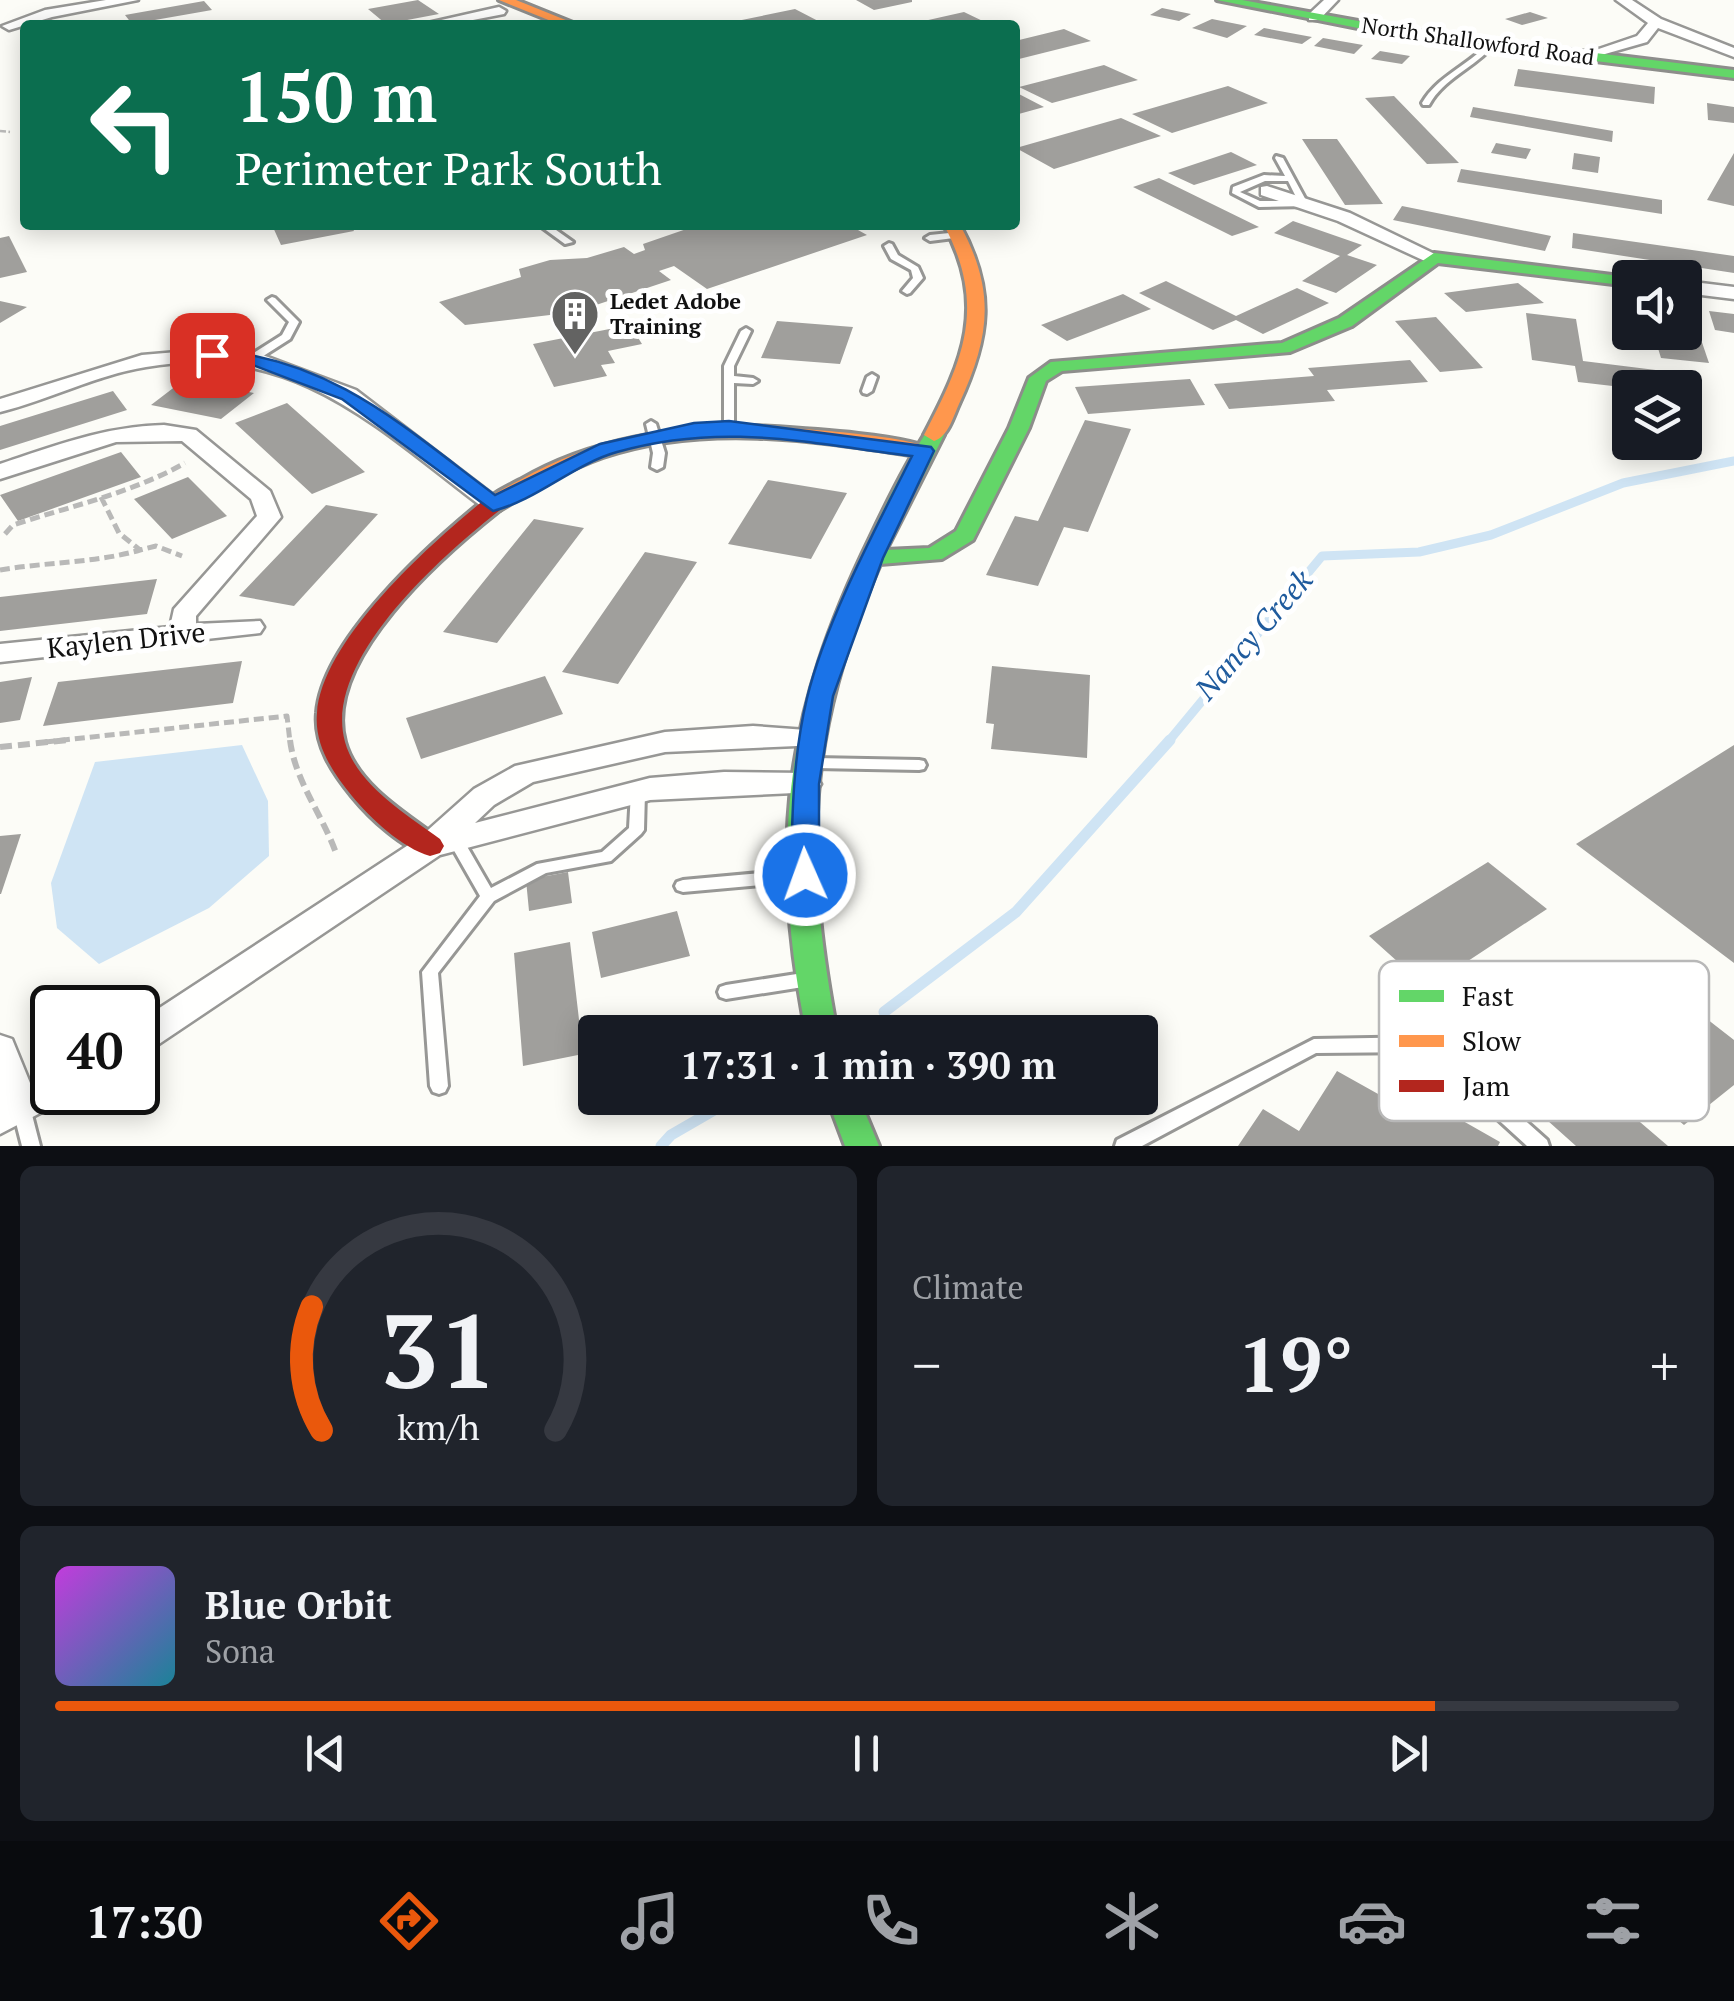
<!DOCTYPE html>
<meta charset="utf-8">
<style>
body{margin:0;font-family:"PT Serif",serif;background:#20242c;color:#f1f3f6;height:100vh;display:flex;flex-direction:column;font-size:38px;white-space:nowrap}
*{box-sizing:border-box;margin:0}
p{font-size:32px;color:#9ea1a6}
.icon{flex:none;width:55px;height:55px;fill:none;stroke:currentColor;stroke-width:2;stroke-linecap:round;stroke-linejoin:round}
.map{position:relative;height:1146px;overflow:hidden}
.details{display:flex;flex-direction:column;gap:20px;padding:20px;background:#0d0f14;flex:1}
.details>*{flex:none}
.top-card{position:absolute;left:20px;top:20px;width:1000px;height:210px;border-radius:10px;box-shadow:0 5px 25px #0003;background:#0b6e4f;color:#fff;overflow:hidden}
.fabs{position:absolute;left:1612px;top:260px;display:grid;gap:20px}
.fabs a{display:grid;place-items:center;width:90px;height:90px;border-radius:10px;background:#171b24;box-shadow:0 5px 25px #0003;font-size:50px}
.speed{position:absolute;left:30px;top:985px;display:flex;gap:20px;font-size:50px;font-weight:700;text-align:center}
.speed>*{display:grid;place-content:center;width:130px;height:130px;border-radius:50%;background:#171b24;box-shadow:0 5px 25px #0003;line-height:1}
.speed .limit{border:5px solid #111;border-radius:15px;background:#fff;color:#111}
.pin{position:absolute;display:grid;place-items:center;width:85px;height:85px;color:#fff;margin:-42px;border-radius:20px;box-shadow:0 5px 15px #0006}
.me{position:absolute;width:110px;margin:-55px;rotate:358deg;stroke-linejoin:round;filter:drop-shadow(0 0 8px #0008)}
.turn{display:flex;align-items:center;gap:35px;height:210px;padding:0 50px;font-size:45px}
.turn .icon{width:130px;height:130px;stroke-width:2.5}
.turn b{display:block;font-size:70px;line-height:85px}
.big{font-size:75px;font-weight:800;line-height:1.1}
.details .card{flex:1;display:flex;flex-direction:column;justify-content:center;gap:15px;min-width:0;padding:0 35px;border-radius:15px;background:#20242c}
.details .dial{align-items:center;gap:0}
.dial svg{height:260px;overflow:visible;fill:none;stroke:#363941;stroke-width:7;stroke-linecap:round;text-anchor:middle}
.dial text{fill:#f1f3f6;stroke:none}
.song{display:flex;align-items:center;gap:30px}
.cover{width:120px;height:120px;border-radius:15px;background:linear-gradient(135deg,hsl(290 70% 55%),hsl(190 70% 35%))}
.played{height:10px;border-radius:5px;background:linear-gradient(90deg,#ea580c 85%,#363941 85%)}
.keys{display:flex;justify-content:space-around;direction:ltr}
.heat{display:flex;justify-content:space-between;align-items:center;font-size:55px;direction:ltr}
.details .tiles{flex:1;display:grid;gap:20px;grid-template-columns:1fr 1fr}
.card:last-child{grid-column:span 2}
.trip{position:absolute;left:578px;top:1015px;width:580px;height:100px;border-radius:10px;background:#171b24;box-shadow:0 5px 25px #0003;font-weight:800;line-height:100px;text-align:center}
.tab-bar{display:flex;height:160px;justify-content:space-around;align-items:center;background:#090b0e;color:#9ea1a6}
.tab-bar .icon{width:70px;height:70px}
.tab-bar .current{color:#ea580c}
.tab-bar b{font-size:45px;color:#f1f3f6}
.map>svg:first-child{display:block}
</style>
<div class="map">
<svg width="1734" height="1146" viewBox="0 0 1734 1146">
<rect width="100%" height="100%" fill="#fcfcf7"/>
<path fill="#cfe4f4" d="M242 745 268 801 269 856 209 908 99 964 57 928 51 883 95 762Z"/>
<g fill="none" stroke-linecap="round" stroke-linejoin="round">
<path stroke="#cfe4f4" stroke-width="9" d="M1168 742 1322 556 1419 552 1491 535 1623 483 1734 461"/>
<path stroke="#cfe4f4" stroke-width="11" d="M884 1012 1016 912 1170 740
M661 1146 671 1135 735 1098"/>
</g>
<path fill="#a09f9c" d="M418 0 439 14 386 24 368 9Z
M856 0H912V2L874 10Z
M204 1 212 10 132 24 125 15Z
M1162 8 1191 14 1179 21 1150 15Z
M795 9 822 23 727 25V23Z
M964 12 991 25H915V23Z
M1530 12 1548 18 1522 25 1505 19Z
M1212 19 1247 26 1227 38 1192 28Z
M1264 28 1312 37 1302 44 1254 35Z
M1064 29 1091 41 1015 60V41Z
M1323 38 1363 45 1354 54 1314 46Z
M1380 51 1410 56 1402 64 1371 59Z
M1104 65 1138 80 1052 103 1019 87Z
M1518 69 1655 87 1654 104 1514 86Z
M1228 86 1268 103 1172 133 1132 114Z
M1015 92 1044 107 1015 115Z
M1394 96 1459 163 1427 164 1365 98Z
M1707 103 1734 107V123L1708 120Z
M1473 107 1613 131 1612 142 1470 117Z
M1121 118 1161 136 1054 169 1016 148Z
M1302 139H1337L1383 204 1345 205Z
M1496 143 1531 149 1526 159 1491 153Z
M1231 152 1257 165 1194 185 1168 173Z
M1574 153 1600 157 1598 173 1572 169Z
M1734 153V206L1707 200Z
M1461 169 1662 200V214L1457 182Z
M1159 178 1259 227 1232 236 1133 187Z
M1402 206 1551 236 1545 251 1393 220Z
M1293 221 1362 245 1347 255 1377 265 1336 293 1302 281 1340 256 1274 233Z
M272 225H351L354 231 281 245Z
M698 225H849L867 235 707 289 674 266 659 271 671 280 575 312 465 325 439 302 521 277 519 269 550 260 587 258 624 247 634 254 645 250 643 244Z
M1573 233 1734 256V273L1572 248Z
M9 236 27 272 0 278V238Z
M1166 281 1236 316 1297 288 1329 303 1263 334 1236 320 1213 330 1139 293Z
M1518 283 1544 303 1466 312 1444 293Z
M1123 294 1151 309 1067 341 1041 325Z
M0 301 27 307 0 323Z
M1709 311 1734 314V333L1715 330Z
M1526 313 1576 319 1583 361 1680 373 1684 388H1630L1578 382 1575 366 1532 360Z
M1685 315 1693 316 1709 363 1661 358 1653 332H1685Z
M1436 317 1483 368 1440 372 1395 321Z
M777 321 853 327 840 364 761 358Z
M630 325 642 344 608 351 615 363 601 365 607 376 554 387 533 344Z
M1410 360 1428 382 1327 390 1335 401 1229 409 1214 384 1314 376 1308 368Z
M185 379 254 393 221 419 151 405Z
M1190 379 1205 405 1088 414 1075 387Z
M113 391 127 410 0 450V426Z
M287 403 365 472 312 494 235 423Z
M1085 420 1131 429 1088 532 1064 527 1038 586 986 575 1015 516 1038 521Z
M121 452 141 477 18 521 0 495Z
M188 477 227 516 172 539 134 499Z
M768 480 847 493 811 559 728 544Z
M326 505 378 514 294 606 239 596Z
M534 519 584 528 497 643 443 632Z
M645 552 697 562 618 684 562 672Z
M157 579 147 614 0 631V597Z
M242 661 233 703 43 726 58 682Z
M992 666 1090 675 1087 758 991 749 994 724 986 723Z
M545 676 563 714 421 759 406 718Z
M32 677 20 720 0 723V682Z
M1734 745V963L1576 844Z
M21 834 1 894H0V836Z
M1488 862 1547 909 1427 988 1369 936Z
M568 872 572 903 529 911 526 880Z
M677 911 690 956 601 978 592 932Z
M570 942 583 1054 523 1066 514 953Z
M1662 984 1734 1040V1085L1684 1125 1584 1041Z
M1557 1051 1668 1146H1576L1509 1086Z
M1337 1071 1396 1104 1405 1088 1500 1142 1498 1146H1238L1263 1109 1299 1131Z"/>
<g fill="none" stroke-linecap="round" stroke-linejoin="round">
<g stroke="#979795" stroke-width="6">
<path id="lane" d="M1488 44 1494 45C1474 68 1444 78 1429 105H1423L1422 103C1438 76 1467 66 1488 44Z
M1276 156 1283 158 1308 204 1307 206 1259 207 1232 193 1233 187 1264 175 1285 176 1275 158ZM1265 181H1288L1298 201H1260L1240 192Z
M539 225H549L573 242 565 244Z
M959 232 963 235 962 237 930 241 925 238 930 235Z
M889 243 892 244 898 255 918 267 923 278 910 293 907 294 902 291 913 278 911 270 891 259 884 246Z
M272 297 275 298 299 322 290 339 257 360H249V356L282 335 289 322 267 300Z
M746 328 751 331 734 366V376L753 378 758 381 753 384 734 383V427L729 430 724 427V366L741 331Z
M872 374 877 377 872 391 867 394 863 393 862 391 867 377Z
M651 421 656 424 665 453 663 467 657 470 651 467 653 453 646 424Z
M815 758 919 760 924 761 926 765 924 769 919 770 815 768 810 767 808 763 810 759Z
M638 787 643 788 645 792 644 830 641 834 611 861 546 873 494 901 438 973 448 1086 445 1092 439 1094 433 1092 430 1086 422 972 480 896 448 840 451 836 456 834 461 836 491 888 537 864 602 852 629 828 631 792 633 788Z
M793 870 799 872 801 876 799 880 793 882 683 892 677 890 675 886 677 882 683 880Z
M803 973 809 975 811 980 809 985 803 987 726 999 720 997 718 992 720 987 726 985Z
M1428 1037 1434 1039 1547 1140 1549 1146H1527L1424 1052 1316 1053 1142 1146H1115L1117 1140 1314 1039Z
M21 1099 27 1101 30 1107 40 1146H22L12 1107 15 1101Z"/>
</g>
<g stroke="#979795" stroke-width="5">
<path id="street" d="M106 0H138L52 17 9 30 2 26 45 10Z
M1324 0H1338L1319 20H1309V14Z
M1616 0H1632L1661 19 1734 48V57L1658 28 1647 42 1584 60V54L1637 36 1648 23Z
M499 7 506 11 504 14 447 25H419Z
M1267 186 1350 213 1443 258 1434 264 1427 262 1338 221 1261 195V187Z
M1685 281 1734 287V299L1685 293Z
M212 349 260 354 356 390 505 504 493 511 485 509C376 427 294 341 146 367 96 375 49 400 0 412V399L142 355Z
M164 425 196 430 270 491 281 517 196 616V624L260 621 264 627 260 633 0 662V644L170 627 174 609 257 516 251 499 182 441 116 442 0 479V464C54 446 106 426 164 425Z
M753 726 820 731 824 738 820 745 665 752 533 782 494 805 475 823 650 778 724 772 806 773 816 776 821 784 816 792 650 800 440 855 150 1050 138 1055V1022L419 838 474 789 515 766 665 732Z
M0 1035 12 1039 30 1083 52 1073V1092H68L65 1100 0 1134Z"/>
</g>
<g stroke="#8d8d8b" stroke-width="6">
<path id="fast" d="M1217 0H1242L1408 30 1734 70V78L1408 38Z
M1434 253 1636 278H1630V286L1438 263 1352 326 1290 352 1062 371 1046 381 1029 428 973 540 942 559 880 564C806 735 803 851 837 1032H806C769 842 785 712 870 538 887 502 905 465 927 431H941L944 435 886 550 929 548 956 531 1009 428 1029 378 1051 362 1282 343 1339 318Z
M827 1098H859L879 1146H845Z"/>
</g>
<g stroke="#8d8d8b" stroke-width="6">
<path id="slow" d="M499 0H516L578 25H561Z
M944 225H960C996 291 990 337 959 404 953 417 948 437 934 441L924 435C964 359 987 306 944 225Z
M755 426C787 428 914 434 934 451L924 457C819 441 706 422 603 457 566 470 533 490 500 510L492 511 481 505C491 494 507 487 520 480 592 438 673 427 755 426Z"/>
</g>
<g stroke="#8d8d8b" stroke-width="6">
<path id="jam" d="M492 499 503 505 500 510C443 555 322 660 345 742 357 785 406 814 440 839L444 846 440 853 430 856C402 848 370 818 352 796 333 773 314 745 317 713 322 640 430 544 484 500Z"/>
</g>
<path stroke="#b9b9b8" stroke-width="2.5" stroke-dasharray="6 2.5" stroke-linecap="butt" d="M0 131 10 132"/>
<path stroke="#b9b9b8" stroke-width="5" stroke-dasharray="10 5" stroke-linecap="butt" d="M101 497 119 533 140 550 156 546 182 556
M5 534 13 525C71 506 132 493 185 463
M0 570C46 562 96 563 140 550
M45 742 287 716 290 742"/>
<path stroke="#b9b9b8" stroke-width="6" stroke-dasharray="12 6" stroke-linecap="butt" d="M290 740C295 781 322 814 336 853
M0 747 68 740"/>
<use href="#lane" fill="#fffffe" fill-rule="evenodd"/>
<use href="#street" fill="#fffffe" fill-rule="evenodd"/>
<use href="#fast" fill="#63d668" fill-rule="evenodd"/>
<use href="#slow" fill="#ff974d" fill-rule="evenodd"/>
<use href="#jam" fill="#b3261e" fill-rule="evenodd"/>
</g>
<path fill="#1a73e8" stroke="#114b97" stroke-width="2.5" d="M212 350C331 358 404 427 495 495L600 444 694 423 729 421 931 447 934 451 883 558 833 696 819 784V875L815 882H795L791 875C792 815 793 756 807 698 826 620 876 528 912 456 806 443 723 422 617 452 574 464 537 500 493 511L342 399 250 364 206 359V351Z"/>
<defs>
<g id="building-pin" transform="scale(2.5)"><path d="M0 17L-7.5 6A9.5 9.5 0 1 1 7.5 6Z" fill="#636362" stroke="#fff"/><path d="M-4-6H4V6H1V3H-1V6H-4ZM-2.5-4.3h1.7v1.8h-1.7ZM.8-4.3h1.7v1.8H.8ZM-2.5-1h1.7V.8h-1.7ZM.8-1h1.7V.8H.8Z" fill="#fff"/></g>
</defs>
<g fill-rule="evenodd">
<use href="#building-pin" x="575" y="314"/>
</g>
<g text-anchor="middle" stroke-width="10" stroke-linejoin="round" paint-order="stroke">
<g font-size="22" fill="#111" stroke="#fff">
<text transform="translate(1478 41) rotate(8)" y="8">North Shallowford Road</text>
</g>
<g font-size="22" font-weight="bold" fill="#111" stroke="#fff" text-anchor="start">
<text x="610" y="309">Ledet Adobe<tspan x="610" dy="25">Training</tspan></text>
</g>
<g font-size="28" fill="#111" stroke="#fff">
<text transform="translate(126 640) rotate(-6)" y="10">Kaylen Drive</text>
</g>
<g font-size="30" font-style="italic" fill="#1f5b9d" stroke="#fff">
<text transform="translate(1254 635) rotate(-49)" y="10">Nancy Creek</text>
</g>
</g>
<rect x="1379" y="961" width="330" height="160" rx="15" fill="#fff" stroke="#b8b8b8" stroke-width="2.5"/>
<rect x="1399" y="990" width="45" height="12" fill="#63d668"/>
<rect x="1399" y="1035" width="45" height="12" fill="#ff974d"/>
<rect x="1399" y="1080" width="45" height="12" fill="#b3261e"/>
<g font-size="28" fill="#111">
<text x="1462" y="1006">Fast</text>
<text x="1462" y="1051">Slow</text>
<text x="1462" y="1096">Jam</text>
</g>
</svg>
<div class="fabs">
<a><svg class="icon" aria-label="sound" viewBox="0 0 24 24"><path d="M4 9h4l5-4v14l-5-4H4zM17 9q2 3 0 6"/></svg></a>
<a><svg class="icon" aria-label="layers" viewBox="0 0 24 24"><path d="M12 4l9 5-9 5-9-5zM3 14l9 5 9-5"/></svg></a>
</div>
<div class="speed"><div class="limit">40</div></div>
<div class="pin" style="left:212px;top:355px;background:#d93025"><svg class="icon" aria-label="arrive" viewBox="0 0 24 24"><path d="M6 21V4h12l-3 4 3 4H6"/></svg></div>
<svg class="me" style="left:805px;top:875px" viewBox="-20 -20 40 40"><circle r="17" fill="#1a73e8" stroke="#fff" stroke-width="3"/><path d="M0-11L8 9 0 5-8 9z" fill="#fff"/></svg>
<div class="trip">17:31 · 1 min · 390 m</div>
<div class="top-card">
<div class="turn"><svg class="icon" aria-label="left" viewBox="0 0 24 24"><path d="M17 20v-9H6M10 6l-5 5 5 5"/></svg><div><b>150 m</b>Perimeter Park South</div></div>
</div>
</div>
<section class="details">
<div class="tiles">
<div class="card dial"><svg viewBox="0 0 100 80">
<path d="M14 69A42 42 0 1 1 86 69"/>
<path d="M14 69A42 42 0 0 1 11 31" stroke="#ea580c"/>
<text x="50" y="56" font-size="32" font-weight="700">31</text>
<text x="50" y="72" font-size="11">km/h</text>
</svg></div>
<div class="card"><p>Climate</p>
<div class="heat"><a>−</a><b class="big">19°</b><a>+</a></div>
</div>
<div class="card">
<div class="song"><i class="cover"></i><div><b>Blue Orbit</b><p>Sona</p></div></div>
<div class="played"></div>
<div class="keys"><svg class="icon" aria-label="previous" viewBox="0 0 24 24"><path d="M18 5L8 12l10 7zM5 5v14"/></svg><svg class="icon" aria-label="pause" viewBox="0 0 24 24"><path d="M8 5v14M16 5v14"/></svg><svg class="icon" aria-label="next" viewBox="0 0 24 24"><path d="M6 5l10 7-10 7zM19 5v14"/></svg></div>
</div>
</div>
</section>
<nav class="tab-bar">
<b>17:30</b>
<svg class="icon current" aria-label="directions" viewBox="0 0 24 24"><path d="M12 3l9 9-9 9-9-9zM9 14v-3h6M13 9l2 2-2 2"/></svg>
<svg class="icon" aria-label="music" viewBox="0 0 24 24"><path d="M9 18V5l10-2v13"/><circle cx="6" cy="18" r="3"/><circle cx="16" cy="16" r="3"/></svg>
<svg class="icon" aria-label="phone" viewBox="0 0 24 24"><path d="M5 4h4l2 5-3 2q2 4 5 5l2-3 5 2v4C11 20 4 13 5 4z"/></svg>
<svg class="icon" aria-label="climate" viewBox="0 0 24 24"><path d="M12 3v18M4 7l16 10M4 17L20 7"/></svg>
<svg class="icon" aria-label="car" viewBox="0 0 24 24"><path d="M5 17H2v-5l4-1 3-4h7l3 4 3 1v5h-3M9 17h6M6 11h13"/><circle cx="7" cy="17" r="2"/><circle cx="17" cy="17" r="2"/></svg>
<svg class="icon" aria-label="filters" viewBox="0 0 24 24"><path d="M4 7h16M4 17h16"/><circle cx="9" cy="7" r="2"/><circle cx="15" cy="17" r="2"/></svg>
</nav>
